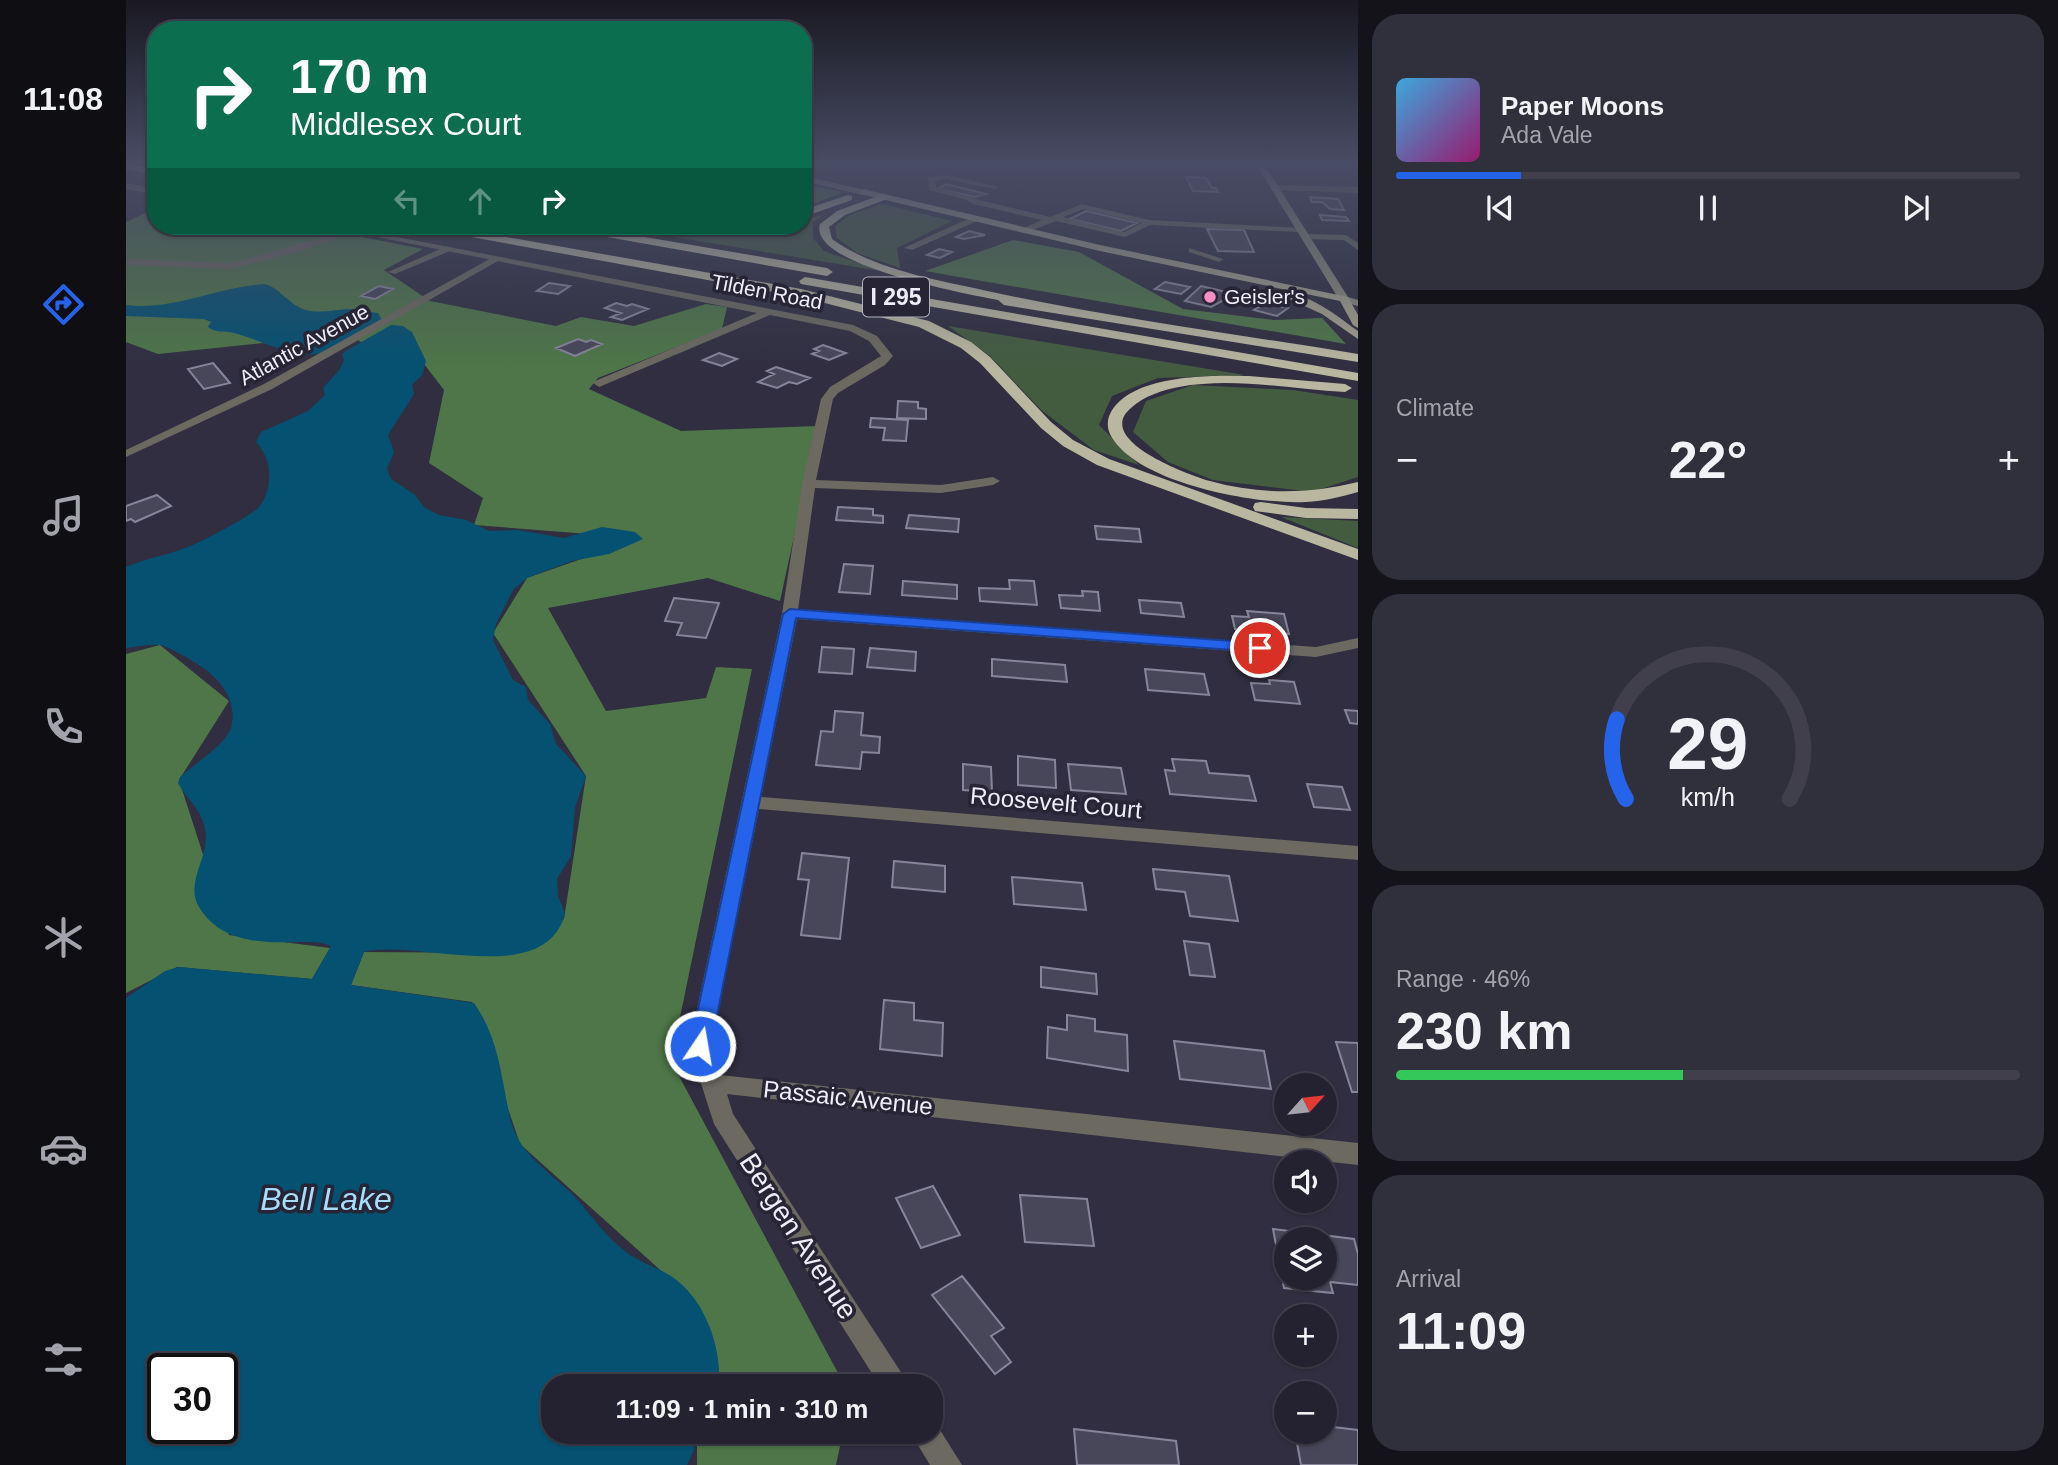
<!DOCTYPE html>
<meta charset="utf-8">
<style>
body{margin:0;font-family:Arial,sans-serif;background:#302f3c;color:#f1f3f6;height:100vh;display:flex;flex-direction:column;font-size:26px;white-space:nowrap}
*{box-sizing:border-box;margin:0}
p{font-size:23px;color:#a3a4ab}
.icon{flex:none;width:38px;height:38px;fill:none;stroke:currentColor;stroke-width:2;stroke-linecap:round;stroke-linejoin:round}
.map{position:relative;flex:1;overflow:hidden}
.drawer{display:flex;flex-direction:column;gap:14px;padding:14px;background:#14131a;width:700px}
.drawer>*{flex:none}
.top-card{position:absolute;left:21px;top:21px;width:665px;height:214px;border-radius:28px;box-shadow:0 2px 5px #0004,0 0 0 2px #413f4c;background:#0b6e4f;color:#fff;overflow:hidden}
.needle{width:46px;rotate:63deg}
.buttons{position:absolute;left:1148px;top:1073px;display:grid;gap:14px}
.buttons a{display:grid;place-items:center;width:63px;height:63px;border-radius:50%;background:#242230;box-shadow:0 2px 5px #0004,0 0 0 2px #413f4c;font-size:35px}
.speed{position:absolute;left:21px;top:1353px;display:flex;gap:14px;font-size:35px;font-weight:700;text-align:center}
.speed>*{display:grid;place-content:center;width:91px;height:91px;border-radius:50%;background:#242230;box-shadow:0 2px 5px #0004,0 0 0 2px #413f4c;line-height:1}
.speed .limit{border:4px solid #111;border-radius:10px;background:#fff;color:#111}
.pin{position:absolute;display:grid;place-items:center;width:60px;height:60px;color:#fff;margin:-30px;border:4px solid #fff;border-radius:50%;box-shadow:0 2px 7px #0007}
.me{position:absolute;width:77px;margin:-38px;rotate:12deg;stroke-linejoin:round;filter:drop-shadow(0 0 5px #0008)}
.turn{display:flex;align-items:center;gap:24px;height:147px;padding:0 28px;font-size:32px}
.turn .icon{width:91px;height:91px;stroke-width:2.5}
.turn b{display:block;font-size:49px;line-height:60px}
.lanes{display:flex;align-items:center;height:66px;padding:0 28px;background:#0003;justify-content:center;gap:35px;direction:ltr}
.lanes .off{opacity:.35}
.big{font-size:52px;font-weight:800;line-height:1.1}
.drawer .widget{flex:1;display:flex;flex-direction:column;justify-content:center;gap:10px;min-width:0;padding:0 24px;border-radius:28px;background:#302f3c}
.drawer .dial{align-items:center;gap:0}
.dial svg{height:182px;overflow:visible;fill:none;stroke:#413f4c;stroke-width:7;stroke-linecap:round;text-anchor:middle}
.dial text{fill:#f1f3f6;stroke:none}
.song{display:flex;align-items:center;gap:21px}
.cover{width:84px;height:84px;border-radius:10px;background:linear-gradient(135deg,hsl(200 70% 55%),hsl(320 70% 35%))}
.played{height:7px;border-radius:4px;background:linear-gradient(90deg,#2563eb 20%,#413f4c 20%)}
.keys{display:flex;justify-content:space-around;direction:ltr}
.heat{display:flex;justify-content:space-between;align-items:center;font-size:38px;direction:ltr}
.charge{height:10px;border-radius:5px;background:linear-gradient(90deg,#34c759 46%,#413f4c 0)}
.trip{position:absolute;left:415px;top:1374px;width:402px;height:70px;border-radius:28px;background:#242230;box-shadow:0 2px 5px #0004,0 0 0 2px #413f4c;font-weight:800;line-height:70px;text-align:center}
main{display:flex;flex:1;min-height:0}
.menu{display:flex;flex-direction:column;width:126px;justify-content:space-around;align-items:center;background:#0e0e13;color:#a3a4ab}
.menu .icon{width:49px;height:49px}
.menu .current{color:#2563eb}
.menu b{font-size:32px;color:#f1f3f6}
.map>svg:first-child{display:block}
</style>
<main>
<nav class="menu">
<b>11:08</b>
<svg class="icon current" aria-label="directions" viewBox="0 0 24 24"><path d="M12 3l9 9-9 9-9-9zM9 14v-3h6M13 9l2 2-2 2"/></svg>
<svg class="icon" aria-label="music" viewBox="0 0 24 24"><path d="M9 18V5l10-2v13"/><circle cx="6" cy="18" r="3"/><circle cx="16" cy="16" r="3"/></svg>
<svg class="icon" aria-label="phone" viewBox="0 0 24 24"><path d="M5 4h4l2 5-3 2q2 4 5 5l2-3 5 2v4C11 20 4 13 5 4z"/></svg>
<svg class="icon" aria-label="climate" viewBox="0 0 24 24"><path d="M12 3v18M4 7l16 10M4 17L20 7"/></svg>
<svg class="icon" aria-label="car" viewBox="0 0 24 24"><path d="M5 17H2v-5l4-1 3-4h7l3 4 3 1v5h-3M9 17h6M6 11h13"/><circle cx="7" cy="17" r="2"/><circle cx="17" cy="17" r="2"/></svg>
<svg class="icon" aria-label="filters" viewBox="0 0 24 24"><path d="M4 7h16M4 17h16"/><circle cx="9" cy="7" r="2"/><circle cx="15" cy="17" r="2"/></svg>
</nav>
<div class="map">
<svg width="1232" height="1465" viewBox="0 0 1232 1465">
<rect width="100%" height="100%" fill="#302e40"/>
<path fill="#435c40" d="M756 204 826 221 771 248 774 268 731 253 711 238 709 226 724 215Z
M700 214 687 222V238L698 251 755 271 518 232 677 226V220Z
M822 326 1119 375 1032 378 986 396 973 425 1013 465 968 450 915 410 864 356Z
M1067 385 1167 390 1232 400V477L1186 492 1087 480 1042 462 1007 432 1020 401Z
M1155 517 1232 521V548Z"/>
<path fill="#4e7648" d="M685 185 717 192 677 208V190Z
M30 208V226H181L297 249 258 270 304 301 430 326 455 317 508 326 580 304 601 307 596 329 472 378 463 389 555 431 692 426 654 601 582 578 422 608 480 711 580 698 590 667 626 669 545 1061 719 1386H571V1303L394 1144 346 1002 225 985 238 952 391 953 438 919 460 776 367 633 401 578 515 538 348 525 357 498 303 463 318 390 268 325 242 346 230 339 186 354 137 343 32 354 0 342V222Z
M887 240 953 252 1057 309 1148 320 1196 318 1220 344 799 271Z
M34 645 103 701 53 780 103 935 204 948 186 979 51 967 0 993V654Z
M571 1432H717L710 1465H571Z"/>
<path fill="#045171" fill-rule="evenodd" d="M138 284C154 287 162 305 180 310 196 314 209 309 225 309 234 309 243 312 252 313L256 320C239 330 222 343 203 351 173 363 137 340 108 333 98 330 92 334 82 327L85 322 78 319 0 316V305C46 311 92 287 138 284Z
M265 325 277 326 286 332 300 361 296 375 286 385 288 394 262 435 268 452 261 469 265 479 288 494 299 508 313 515 340 520 363 531 392 530 438 538 476 527 509 532 517 539 483 554 446 561 401 578 387 590 370 624 367 640 387 680 400 687 402 700 424 724 430 744 460 776 449 808 445 856 431 879 432 896 439 913C420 990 291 938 238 952L225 985 348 1003C365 1027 372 1054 377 1082 383 1110 383 1133 404 1155 417 1170 433 1181 447 1195 463 1212 475 1231 493 1246 507 1259 522 1264 538 1272 577 1292 596 1345 593 1386H427V1432H576L561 1465H0V998L39 971 53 967 186 979 205 946C195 941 184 942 174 942 135 943 95 943 73 907 58 882 85 856 79 829 75 808 61 800 52 783L54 777C67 765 100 744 105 728 114 693 84 670 58 656 50 652 41 646 33 645 22 644 11 647 0 648V567C20 558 42 555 62 547 74 543 127 515 133 507 148 487 146 459 130 442L135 432 182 411 199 395 197 388 214 369 218 360 216 355 218 352ZM37 1368H96V1428H37Z"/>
<path fill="#484659" stroke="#87859a" stroke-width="2" fill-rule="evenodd" d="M1060 177 1080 178 1086 188H1090L1092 192 1067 191Z
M820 184 860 194 849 197 812 189Z
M1184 197 1212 199 1218 210 1204 209 1196 202H1186Z
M960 211 1011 223 995 231 944 219Z
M1194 215 1220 217 1223 221 1196 220Z
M1081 229 1118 230 1128 252 1092 251Z
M843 231 859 235 838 239 830 237Z
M813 249 826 252 814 258 801 255Z
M1039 282 1064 287 1055 294 1029 289Z
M423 283 444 286 432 294 411 291Z
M253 286 267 289 249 299 235 296Z
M1075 286 1109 294 1085 307 1059 301Z
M490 303 501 306 506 304 522 309 496 320 485 317 495 313 479 308Z
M1140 303 1162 308 1151 316 1128 310Z
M452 339 460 342 465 340 476 344 449 356 430 348Z
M697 345 720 353 703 360 686 354 693 351 688 349Z
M593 353 611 359 596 366 577 360Z
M87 363 104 383 78 389 62 369Z
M650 367 684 378 671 384 663 382 651 388 632 382 648 374 641 371Z
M772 401 792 402V408L800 409V419L771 418Z
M745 418 782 420 780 441 757 440 759 428 744 427Z
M31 495 45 506 9 522 5 519 0 521V506Z
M712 507 747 509V515L757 516V523L710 520Z
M783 515 833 519 832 532 780 528Z
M969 526 1013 529 1015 542 971 539Z
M718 564 747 566 744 594 713 592Z
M883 580 908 581 911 605 854 601 853 588 884 589Z
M777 581 831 585V599L776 595Z
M956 591 972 592 974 611 935 608 933 595 957 596Z
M548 598 593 603 580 638 551 635 556 623 539 621Z
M1013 600 1055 603 1058 617 1015 613Z
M1121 611 1158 614 1163 634 1109 629 1106 616 1123 617Z
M696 647 728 649 726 674 693 672Z
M744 648 790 652 789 671 741 667Z
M866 659 939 665 941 682 866 676Z
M1019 669 1078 674 1083 695 1022 690Z
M1143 680 1168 682 1174 704 1129 700 1125 683 1144 684Z
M1219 710 1232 711V724L1224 723Z
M709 711 737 713 735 735 754 737 753 753 736 752 734 769 690 765 695 731 707 732Z
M892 756 929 760 930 788 892 785Z
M1046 759 1080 761 1083 773 1123 776 1130 801 1044 794 1039 770 1049 771Z
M837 764 865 767 866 792 837 790Z
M942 764 995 768 1000 794 945 790Z
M1181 784 1216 787 1224 810 1188 807Z
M676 853 723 858 714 939 675 935 683 880 672 879Z
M768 861 819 866V892L766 887Z
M1027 869 1103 876 1112 921 1064 916 1059 892 1030 889Z
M886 877 956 883 960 910 888 904Z
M1058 941 1083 944 1089 977 1064 975Z
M915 967 970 974 971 994 915 987Z
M758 1000 788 1003V1020L817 1023 816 1056 754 1049Z
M941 1015 969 1019V1031L1001 1035 1002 1071 921 1058 922 1027 941 1030Z
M1048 1041 1138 1051 1145 1089 1054 1079Z
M1210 1042 1232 1043V1092H1226Z
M807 1186 834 1235 795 1248 770 1198Z
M894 1195 961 1199 968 1246 899 1242Z
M1147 1229 1228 1239 1232 1254V1285L1204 1282 1207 1293 1158 1288ZM1160 1239H1199V1278H1160Z
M836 1276 878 1328 865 1336 885 1362 869 1374 806 1295Z
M1199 1426 1232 1430V1465H1175L1169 1432H1199Z
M948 1429 1050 1441 1053 1465H951Z"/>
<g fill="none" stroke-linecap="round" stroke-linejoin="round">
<path fill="#6b6960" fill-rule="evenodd" d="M819 175 873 187 869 189 819 179 809 181 810 187 853 200 924 217 956 204 1023 220 1174 228 1178 230 1174 232 1024 225 999 237 930 221 899 233 895 231 896 229 916 220 847 204 841 200 803 190 802 177ZM957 209 1016 223 998 232 937 217Z
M225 229 232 231 179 250 106 269 0 265V259L106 263Z
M1179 234 1220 235 1232 243V250L1218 240 1176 239V235Z
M321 246 325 249 324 251 269 274 262 272Z
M1063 248 1097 259 1093 262 1063 252Z
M369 256 373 259 372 261 146 389 0 457V450L138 384Z"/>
<path fill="#6b6960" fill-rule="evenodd" d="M0 183 30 189V195L0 189Z
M1145 185 1232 187V193L1148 190Z
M848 216 852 219 851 221 786 250 778 248Z
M196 226H214L727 325 751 336 767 356 759 365 712 393 707 399 690 480 815 485 867 477 874 481 867 485 815 493 689 488 672 610 1190 647 1232 638V648L1190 657 671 619 635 797 1232 846V860L633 809 585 1046 594 1075 1232 1143V1165L601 1094 607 1114 784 1386H754L588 1124 563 1046 656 614 676 484 695 399 704 387 755 356 743 341 724 331 644 315 473 387 467 383 469 381 631 313Z
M805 1420 809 1422 836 1465H804L784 1432H805Z"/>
<path fill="#8b897a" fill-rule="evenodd" d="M1130 164H1138L1222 297 1232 300V306L1214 301Z
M677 176 740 190 741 192 737 195 677 181Z"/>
<path fill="#a4a18e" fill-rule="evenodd" d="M737 189 974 245 1222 297 1232 315V328L1227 325 1214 301 974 251 734 194Z
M1163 295C1184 293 1215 319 1232 331V339L1196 314 1163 299Z"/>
<path fill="#bab7a0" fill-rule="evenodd" d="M0 164 30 168V174L0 169Z
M757 194 762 197 761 199 719 215 703 227 706 239C751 271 813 280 866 292 986 318 1110 334 1232 354V362L878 305 872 300C842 294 681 265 694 224L711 211Z
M722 195 726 196V200L677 217V210Z
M296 226H318L675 289 803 321 845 342 864 357 925 422 947 440 983 459 1232 549V560L971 465 937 446 915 428 854 363 835 348 793 327 675 297 301 229Z
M431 226H454L701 268 707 272 701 276 436 229Z
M496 226H630L625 229 565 232 501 229Z
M679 277 1232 373V381L675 284 673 281Z
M1123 376 1219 384 1226 388 1219 392C1165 389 1107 377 1053 387 1037 390 1018 396 1005 408 967 440 1063 475 1084 481 1134 495 1183 494 1232 482V492C1215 497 1198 501 1180 502 1131 505 1008 483 984 434 981 428 981 420 984 414 1004 374 1085 375 1123 376Z
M1135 502 1180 508 1232 509V519L1180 518 1129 511 1127 507 1129 503Z"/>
</g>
<linearGradient id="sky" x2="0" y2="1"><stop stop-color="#1a1923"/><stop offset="0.44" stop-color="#484c64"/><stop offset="1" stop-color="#484c64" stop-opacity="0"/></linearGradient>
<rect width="1232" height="369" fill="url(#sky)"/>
<path fill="#2563eb" stroke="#184099" stroke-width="2" d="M664 609 1134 643 1141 648 1134 652 670 618 585 1046 582 1052 574 1054 567 1052 564 1046 657 614Z"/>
<circle fill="#fb8fc5" stroke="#272435" stroke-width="2.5" cx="1084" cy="297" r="7"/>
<g text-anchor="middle" stroke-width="7" stroke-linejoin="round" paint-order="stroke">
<g font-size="21" fill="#eeedf9" stroke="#272435">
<text transform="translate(641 292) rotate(11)" y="7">Tilden Road</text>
<text transform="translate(178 345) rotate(-29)" y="7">Atlantic Avenue</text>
</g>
<g font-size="21" fill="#eeedf9" stroke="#272435" text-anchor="start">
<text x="1098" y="304">Geisler's</text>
</g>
<rect fill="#272435" stroke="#b2b1be" stroke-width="2" x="737" y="277.5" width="66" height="39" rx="5"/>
<g font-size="23" font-weight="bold" fill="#eeedf9">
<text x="770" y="305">I 295</text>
</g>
<g font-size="24" fill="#eeedf9" stroke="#272435">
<text transform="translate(930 803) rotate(5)" y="8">Roosevelt Court</text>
<text transform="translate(722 1098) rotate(6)" y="8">Passaic Avenue</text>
</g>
<g font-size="28" fill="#eeedf9" stroke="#272435">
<text transform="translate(673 1236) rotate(57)" y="10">Bergen Avenue</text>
</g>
<g font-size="32" font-style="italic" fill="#a7dcfa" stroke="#272435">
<text x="200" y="1210">Bell Lake</text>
</g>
</g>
</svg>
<div class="buttons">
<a><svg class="needle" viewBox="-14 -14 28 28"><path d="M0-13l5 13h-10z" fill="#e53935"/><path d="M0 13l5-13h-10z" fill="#a3a4ab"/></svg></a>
<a><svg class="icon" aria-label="sound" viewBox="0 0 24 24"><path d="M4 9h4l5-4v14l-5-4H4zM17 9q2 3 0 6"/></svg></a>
<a><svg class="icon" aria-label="layers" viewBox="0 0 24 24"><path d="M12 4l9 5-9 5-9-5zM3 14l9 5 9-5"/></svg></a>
<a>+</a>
<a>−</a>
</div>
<div class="speed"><div class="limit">30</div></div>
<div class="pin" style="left:1134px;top:648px;background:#d93025"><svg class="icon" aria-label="arrive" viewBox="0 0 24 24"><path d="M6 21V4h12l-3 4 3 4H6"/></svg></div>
<svg class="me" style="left:574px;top:1046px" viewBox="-20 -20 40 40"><circle r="17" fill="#2563eb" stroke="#fff" stroke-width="3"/><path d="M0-11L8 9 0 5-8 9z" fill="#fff"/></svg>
<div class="trip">11:09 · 1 min · 310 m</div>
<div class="top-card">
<div class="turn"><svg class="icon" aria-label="right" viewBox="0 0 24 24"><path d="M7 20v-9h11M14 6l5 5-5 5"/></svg><div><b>170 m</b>Middlesex Court</div></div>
<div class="lanes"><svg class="icon off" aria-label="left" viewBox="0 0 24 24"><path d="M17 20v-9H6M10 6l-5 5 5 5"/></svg><svg class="icon off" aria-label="ahead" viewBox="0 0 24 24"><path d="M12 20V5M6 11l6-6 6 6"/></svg><svg class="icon" aria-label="right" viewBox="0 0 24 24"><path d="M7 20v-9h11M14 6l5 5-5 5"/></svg></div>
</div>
</div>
<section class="drawer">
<div class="widget">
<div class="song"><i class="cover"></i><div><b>Paper Moons</b><p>Ada Vale</p></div></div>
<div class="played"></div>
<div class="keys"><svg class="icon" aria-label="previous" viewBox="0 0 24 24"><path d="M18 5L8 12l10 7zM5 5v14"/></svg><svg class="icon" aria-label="pause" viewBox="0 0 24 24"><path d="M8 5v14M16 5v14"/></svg><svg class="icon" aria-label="next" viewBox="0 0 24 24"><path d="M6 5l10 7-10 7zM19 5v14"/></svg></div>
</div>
<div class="widget"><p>Climate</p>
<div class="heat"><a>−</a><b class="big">22°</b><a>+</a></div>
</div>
<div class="widget dial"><svg viewBox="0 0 100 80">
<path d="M14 69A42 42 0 1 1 86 69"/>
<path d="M14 69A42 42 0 0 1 10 34" stroke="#2563eb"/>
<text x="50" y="56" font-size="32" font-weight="700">29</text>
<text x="50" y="72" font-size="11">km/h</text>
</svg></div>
<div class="widget"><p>Range · 46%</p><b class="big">230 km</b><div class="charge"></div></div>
<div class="widget"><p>Arrival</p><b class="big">11:09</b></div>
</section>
</main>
